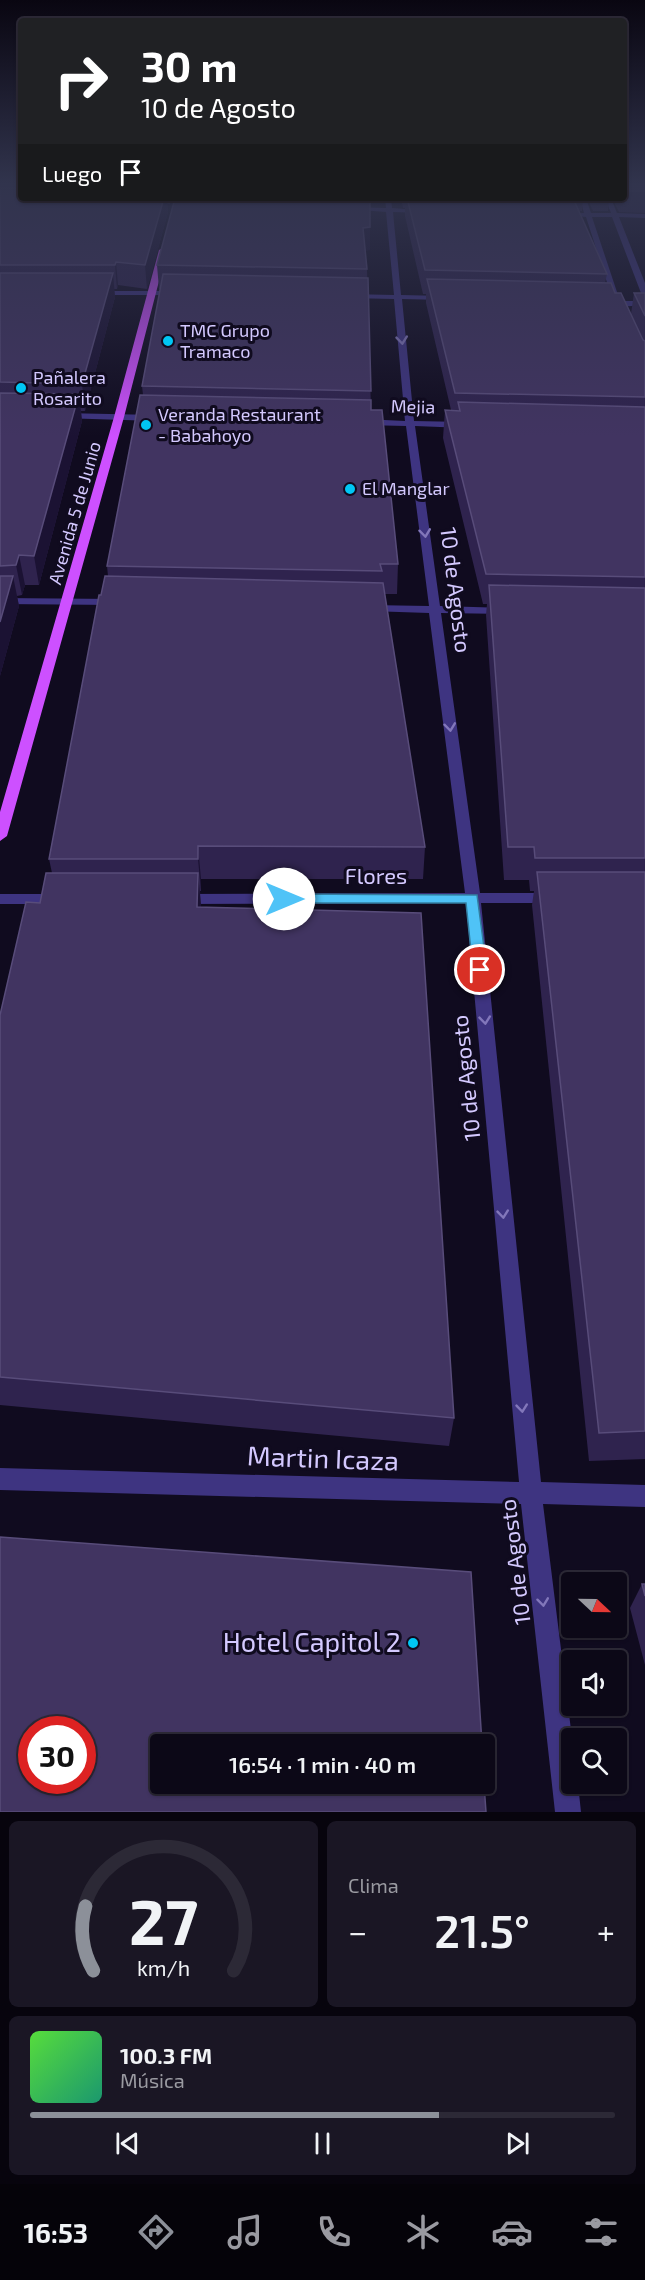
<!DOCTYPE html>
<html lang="es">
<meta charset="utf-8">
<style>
body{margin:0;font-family:"Exo 2",sans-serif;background:#1a1624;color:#f1f3f6;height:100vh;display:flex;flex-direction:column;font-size:22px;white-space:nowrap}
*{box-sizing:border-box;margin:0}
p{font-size:20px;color:#9a9aa1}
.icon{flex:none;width:33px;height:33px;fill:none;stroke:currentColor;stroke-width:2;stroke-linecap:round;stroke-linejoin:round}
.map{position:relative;height:1812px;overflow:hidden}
.drawer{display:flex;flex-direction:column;gap:9px;padding:9px;background:#07040d;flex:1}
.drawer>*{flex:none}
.banner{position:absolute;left:18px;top:18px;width:609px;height:183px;border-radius:6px;box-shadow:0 2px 4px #0004,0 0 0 2px #2c2936;background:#202124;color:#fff;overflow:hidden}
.needle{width:39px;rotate:112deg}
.buttons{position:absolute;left:561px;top:1572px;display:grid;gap:12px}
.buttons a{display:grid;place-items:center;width:66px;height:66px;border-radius:6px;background:#0c0817;box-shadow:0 2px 4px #0004,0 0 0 2px #2c2936;font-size:30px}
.speed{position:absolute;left:18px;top:1716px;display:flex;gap:12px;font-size:30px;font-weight:700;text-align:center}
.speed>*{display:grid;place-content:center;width:78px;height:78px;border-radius:50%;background:#0c0817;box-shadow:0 2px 4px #0004,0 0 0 2px #2c2936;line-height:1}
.speed .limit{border:9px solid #d22;background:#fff;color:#111}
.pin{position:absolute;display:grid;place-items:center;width:51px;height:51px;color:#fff;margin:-26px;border:3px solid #fff;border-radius:50%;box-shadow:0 2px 6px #0007}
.me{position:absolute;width:66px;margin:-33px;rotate:90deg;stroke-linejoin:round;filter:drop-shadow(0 0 4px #0008)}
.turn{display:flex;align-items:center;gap:21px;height:126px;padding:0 24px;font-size:27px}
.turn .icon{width:78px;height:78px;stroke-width:2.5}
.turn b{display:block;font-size:42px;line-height:51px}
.then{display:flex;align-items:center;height:57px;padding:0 24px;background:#0003;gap:12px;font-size:22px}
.big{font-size:45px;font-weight:600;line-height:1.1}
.drawer .widget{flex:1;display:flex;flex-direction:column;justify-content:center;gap:9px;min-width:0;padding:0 21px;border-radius:9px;background:#1a1624}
.drawer .dial{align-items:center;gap:0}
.dial svg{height:156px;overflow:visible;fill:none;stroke:#2c2936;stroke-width:7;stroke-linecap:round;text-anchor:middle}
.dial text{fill:#f1f3f6;stroke:none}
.song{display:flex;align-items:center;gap:18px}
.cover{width:72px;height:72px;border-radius:9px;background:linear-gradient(135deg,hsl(110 70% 55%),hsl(160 70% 35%))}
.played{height:6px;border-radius:3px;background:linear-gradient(90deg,#8c9099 70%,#2c2936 70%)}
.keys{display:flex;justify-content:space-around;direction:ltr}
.heat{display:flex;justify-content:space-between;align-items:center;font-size:33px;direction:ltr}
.drawer .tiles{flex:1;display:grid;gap:9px;grid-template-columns:1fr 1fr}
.widget:last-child{grid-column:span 2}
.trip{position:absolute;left:150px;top:1734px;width:345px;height:60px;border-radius:6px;background:#0c0817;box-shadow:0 2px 4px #0004,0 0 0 2px #2c2936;font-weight:600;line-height:60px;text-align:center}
.menu{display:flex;height:96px;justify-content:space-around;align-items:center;background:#050309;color:#9a9aa1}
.menu .icon{width:42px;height:42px}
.menu .active{color:#8c9099}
.menu b{font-size:27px;color:#f1f3f6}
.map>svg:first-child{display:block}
</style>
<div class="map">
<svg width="645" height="1812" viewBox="0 0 645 1812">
<rect width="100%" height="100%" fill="#100b1f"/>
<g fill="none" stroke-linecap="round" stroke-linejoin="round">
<path fill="#3e3481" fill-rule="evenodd" d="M385 198H391L392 208 429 211 426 213 393 212 401 295 444 296 448 298 444 300 402 299 414 421 465 422 470 425 465 428 415 426 440 606 507 608 513 611 507 614 441 613 480 893H552L559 898 552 903H481L541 1482 645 1485V1507L543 1504 572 1738V1784H578L581 1812H555L521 1504 0 1490V1468L519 1482 466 903 180 904 173 899 180 894 465 893 429 613 369 611 363 608 369 605 429 606 406 426 363 425 358 422 363 419 405 421 394 299 348 298 344 296 348 294 394 295 386 212 348 209 351 207 386 208Z
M580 198H586L591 213H611L605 198H611L617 213 645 214V218L619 217 645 283V295L641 293 612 217H592L620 301H645V305L618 307 602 303 613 301 586 217 558 214 584 213Z
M96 291H180L184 293 180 295H93V291Z
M63 413 156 415 161 418 156 421 60 418 58 416Z
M0 598 117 599 123 602 117 605 0 604Z
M0 894H60L67 899 60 904H0Z"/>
<path fill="#cd50ff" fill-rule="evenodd" d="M163 248 167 250 124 417 7 836 0 841V812L114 417 159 250Z"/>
</g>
<path fill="#2f234e" d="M0 183H21V198H172L170 204H167L168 212 147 289 118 285 117 289H114L115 297 85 411H81L82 421 39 585H25L22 595 17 596 19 606 0 676Z
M624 183H645V213L619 212 612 198H624Z
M401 198H583L582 211H578L607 274 605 283 615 293 631 314 634 293H645V1459L589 1461 532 905 534 891H530L529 880H504L486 615 487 604H483L443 438 445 410H451L426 303V294H423L405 216V208H403Z
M587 198H609L608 211H593Z
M365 250 367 269 371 410 398 564 397 594H385L425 847 423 879H201V891H200L201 907 454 1418 449 1446 0 1405V1015L52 873 49 859 101 595 108 576 107 566 143 395 142 386 160 289H159L157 265 370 250Z
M642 1584H645V1665L630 1608Z"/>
<path fill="#1b1233" d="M164 198H167L168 212 147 289 145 265Z
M370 227V250L363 251V228Z
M116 262 118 285 117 289 115 265Z
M113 273 115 297 85 411 82 384Z
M79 394 82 421 39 585 34 556Z
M19 555 25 585 22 595 16 565Z
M13 576 19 606 0 676V622Z
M198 846 201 879V891L198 859Z
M198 873 201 906V940L197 907Z"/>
<path fill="#413461" stroke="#584c7a" stroke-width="1.5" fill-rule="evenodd" d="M624 183H645V191H624Z
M0 188H21V198H164L145 265 116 262 115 265H0Z
M175 198H370V227L363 228 367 269 157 265Z
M407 198H573L607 274 425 270Z
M0 273H113L82 384 0 382Z
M163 274 368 278 371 391 142 386Z
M427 279 611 283 615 293H621L643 340 645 341V397L455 393Z
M634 293H645V316Z
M0 393 79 394 34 556 19 555 16 565 0 566Z
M140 395 371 400V410H382L398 564H380L382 571 107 566Z
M458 402 645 407V577L486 574 445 410 460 411Z
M0 576H13L0 622Z
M105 576 383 583 425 847 198 846V859H49L99 595H101Z
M489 585 645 588V858H535L534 847H508Z
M537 872H645V1431L599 1433Z
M46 873H198L197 907 421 913 454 1418 0 1377V1015L26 902 40 903Z
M0 1537 471 1572 482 1744H160V1784H484L486 1812H0ZM32 1730H82V1780H32Z
M642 1584H645V1596Z"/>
<defs><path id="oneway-chevron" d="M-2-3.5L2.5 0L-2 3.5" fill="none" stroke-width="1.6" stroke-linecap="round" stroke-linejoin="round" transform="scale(1.5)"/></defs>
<g stroke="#8277ba">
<use href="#oneway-chevron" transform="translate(402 340) rotate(84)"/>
<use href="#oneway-chevron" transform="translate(425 533) rotate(83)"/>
<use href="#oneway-chevron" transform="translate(450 727) rotate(83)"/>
<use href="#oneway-chevron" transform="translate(485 1020) rotate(84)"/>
<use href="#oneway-chevron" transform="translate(503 1214) rotate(84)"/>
<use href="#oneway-chevron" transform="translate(522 1408) rotate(84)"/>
<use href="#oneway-chevron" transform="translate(543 1602) rotate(83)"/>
</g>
<linearGradient id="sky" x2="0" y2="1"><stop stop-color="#090611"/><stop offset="0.42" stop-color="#31344d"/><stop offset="1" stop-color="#31344d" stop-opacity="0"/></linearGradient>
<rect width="645" height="437" fill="url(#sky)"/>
<path fill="#4fc3f7" stroke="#337fa1" stroke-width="1.5" d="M284 894 477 895 487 970 480 975 473 970 466 903H284L277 899Z"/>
<g fill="#00c6f4" stroke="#100b1f" stroke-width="2">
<circle cx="168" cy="341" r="6"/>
<circle cx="21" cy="388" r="6"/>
<circle cx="146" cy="425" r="6"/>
<circle cx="350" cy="489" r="6"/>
<circle cx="413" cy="1643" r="6"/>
</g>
<g text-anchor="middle" stroke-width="6" stroke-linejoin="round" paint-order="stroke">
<g font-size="18" fill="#d4c9ff" stroke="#100b1f" text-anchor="start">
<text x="180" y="337">TMC Grupo<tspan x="180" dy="21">Tramaco</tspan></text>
<text x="33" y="384">Pañalera<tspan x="33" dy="21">Rosarito</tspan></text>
<text x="158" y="421">Veranda Restaurant<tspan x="158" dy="21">- Babahoyo</tspan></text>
<text x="362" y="495">El Manglar</text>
</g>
<g font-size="18" fill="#d4c9ff" stroke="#100b1f">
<text transform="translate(413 407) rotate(1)" y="6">Mejia</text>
<text transform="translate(75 513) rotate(-74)" y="6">Avenida 5 de Junio</text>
</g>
<g font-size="22" fill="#d4c9ff" stroke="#100b1f">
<text transform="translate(456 590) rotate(83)" y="8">10 de Agosto</text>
<text x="376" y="884">Flores</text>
<text transform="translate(466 1078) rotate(-96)" y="8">10 de Agosto</text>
<text transform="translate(515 1562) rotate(-97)" y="8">10 de Agosto</text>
</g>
<g font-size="27" fill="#d4c9ff" stroke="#100b1f">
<text transform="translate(323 1459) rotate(2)" y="9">Martin Icaza</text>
</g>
<g font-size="27" fill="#d4c9ff" stroke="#100b1f" text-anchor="end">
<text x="401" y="1652">Hotel Capitol 2</text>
</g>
</g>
</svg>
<div class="buttons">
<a><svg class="needle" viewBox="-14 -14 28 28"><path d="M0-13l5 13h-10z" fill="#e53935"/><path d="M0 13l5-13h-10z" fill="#9a9aa1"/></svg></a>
<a><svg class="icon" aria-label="sound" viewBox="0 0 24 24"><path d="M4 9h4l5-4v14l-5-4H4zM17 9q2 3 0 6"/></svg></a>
<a><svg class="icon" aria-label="search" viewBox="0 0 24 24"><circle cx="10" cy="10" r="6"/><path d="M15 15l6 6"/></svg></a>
</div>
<div class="speed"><div class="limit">30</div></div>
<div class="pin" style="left:480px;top:970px;background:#d93025"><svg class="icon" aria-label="arrive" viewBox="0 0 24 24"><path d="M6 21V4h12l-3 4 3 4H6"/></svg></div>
<svg class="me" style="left:284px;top:899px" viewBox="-20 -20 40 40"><circle r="19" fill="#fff"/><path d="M0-13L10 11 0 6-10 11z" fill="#4fc3f7"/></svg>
<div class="trip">16:54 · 1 min · 40 m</div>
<div class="banner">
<div class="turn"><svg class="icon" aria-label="right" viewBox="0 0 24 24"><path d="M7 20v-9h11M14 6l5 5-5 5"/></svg><div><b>30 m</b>10 de Agosto</div></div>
<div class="then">Luego<svg class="icon" aria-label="arrive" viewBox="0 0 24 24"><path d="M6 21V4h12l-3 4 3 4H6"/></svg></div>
</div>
</div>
<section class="drawer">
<div class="tiles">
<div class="widget dial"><svg viewBox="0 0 100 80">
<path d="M14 69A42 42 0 1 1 86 69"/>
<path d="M14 69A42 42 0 0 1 10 36" stroke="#8c9099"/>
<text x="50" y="56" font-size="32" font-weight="700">27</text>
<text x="50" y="72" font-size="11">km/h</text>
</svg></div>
<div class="widget"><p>Clima</p>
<div class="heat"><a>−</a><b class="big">21.5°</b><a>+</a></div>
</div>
<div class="widget">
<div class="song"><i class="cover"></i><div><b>100.3 FM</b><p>Música</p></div></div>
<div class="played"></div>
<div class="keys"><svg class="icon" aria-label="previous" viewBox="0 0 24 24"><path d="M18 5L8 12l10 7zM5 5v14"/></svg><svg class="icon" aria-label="pause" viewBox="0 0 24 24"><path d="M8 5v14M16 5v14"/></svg><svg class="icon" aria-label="next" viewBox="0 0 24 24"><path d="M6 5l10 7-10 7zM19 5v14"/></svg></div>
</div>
</div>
</section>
<nav class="menu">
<b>16:53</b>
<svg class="icon active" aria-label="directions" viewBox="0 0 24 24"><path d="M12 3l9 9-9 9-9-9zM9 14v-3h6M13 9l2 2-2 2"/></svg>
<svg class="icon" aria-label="music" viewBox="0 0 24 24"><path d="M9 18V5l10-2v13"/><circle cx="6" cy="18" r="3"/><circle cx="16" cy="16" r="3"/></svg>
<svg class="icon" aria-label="phone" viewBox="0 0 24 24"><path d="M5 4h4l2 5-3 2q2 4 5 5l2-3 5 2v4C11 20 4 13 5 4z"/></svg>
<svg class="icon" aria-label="climate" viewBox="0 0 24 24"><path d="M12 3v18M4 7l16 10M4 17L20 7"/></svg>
<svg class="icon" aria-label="car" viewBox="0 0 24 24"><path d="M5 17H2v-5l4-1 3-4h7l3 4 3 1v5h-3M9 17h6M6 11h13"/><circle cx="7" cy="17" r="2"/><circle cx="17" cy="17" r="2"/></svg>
<svg class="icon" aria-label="filters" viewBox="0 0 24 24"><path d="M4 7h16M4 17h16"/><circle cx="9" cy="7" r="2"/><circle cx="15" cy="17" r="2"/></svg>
</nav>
